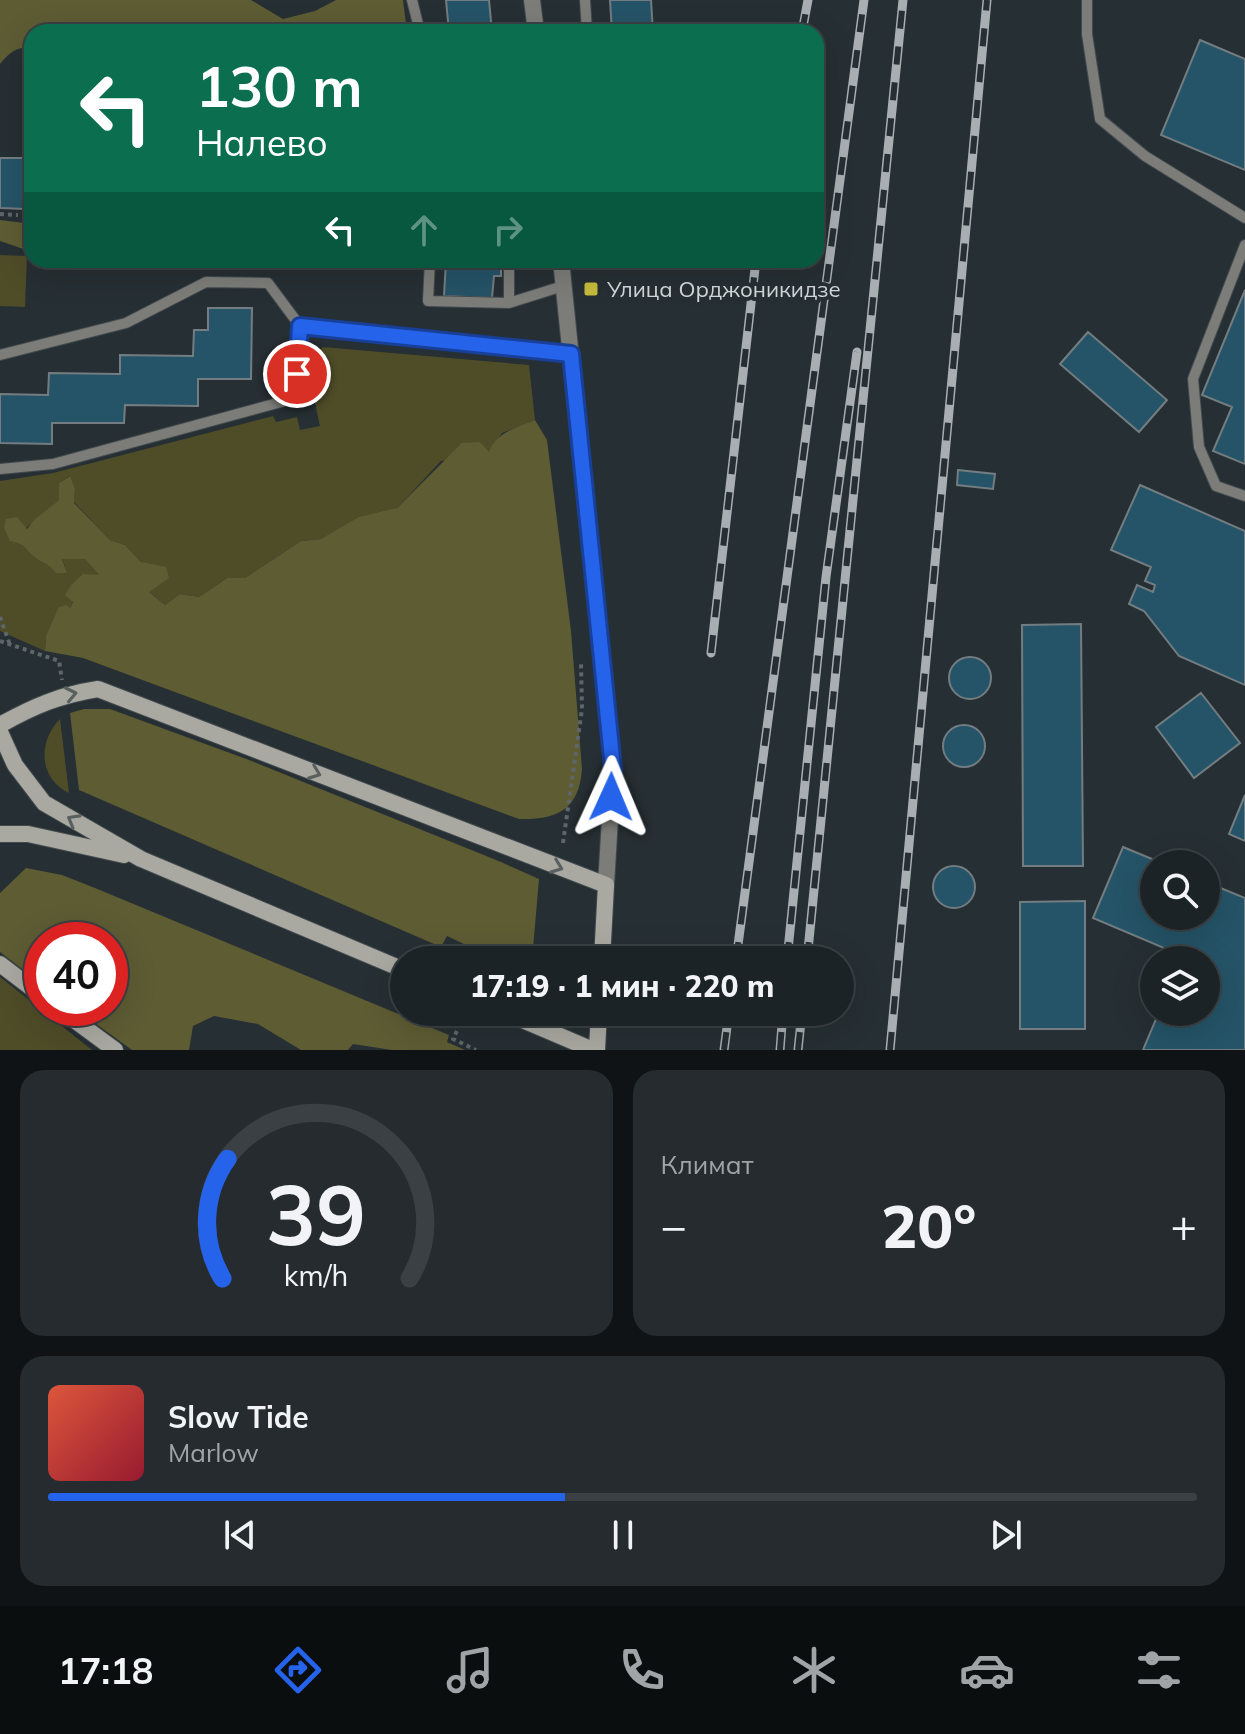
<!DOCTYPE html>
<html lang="ru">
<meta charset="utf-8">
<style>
body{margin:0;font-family:Mulish,sans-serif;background:#252b2e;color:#f1f3f6;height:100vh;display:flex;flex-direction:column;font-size:30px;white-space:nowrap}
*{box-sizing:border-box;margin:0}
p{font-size:26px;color:#a0a4a7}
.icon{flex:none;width:44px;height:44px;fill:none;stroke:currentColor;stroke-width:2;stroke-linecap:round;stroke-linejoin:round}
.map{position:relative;height:1050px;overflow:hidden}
.details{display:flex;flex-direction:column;gap:20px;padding:20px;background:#0f1315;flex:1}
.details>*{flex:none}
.hud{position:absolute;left:24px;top:24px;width:800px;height:244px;border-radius:24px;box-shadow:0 8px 32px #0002,0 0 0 2px #3a4043;background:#0b6e4f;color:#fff;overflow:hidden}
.controls{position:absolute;left:1140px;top:850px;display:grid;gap:16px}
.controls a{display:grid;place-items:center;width:80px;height:80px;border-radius:50%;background:#1c2326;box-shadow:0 8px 32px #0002,0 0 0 2px #3a4043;font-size:40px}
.speed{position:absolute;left:24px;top:922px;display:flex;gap:16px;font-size:40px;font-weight:700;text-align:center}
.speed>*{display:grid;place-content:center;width:104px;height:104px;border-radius:50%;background:#1c2326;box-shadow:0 8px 32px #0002,0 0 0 2px #3a4043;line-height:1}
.speed .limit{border:12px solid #d22;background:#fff;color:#111}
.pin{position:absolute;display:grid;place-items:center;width:68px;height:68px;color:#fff;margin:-34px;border:4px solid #fff;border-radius:50%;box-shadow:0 2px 8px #0007}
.me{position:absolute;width:88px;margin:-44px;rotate:1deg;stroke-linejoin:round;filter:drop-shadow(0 0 6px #0008)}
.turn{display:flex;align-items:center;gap:28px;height:168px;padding:0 40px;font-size:36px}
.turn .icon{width:104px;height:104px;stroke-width:2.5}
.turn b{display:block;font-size:56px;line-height:68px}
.lanes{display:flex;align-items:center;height:76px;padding:0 40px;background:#0003;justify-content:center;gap:40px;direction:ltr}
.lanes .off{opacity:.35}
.big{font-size:60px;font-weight:800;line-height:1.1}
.details .tile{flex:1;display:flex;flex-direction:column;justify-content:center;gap:12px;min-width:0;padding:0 28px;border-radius:24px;background:#252b2e}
.details .dial{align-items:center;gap:0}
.dial svg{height:208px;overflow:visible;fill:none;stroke:#3a4043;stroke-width:7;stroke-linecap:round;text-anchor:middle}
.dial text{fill:#f1f3f6;stroke:none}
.song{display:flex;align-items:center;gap:24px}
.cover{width:96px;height:96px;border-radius:12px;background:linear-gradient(135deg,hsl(10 70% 55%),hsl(350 70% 35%))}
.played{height:8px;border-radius:4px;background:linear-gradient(90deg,#2563eb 45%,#3a4043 45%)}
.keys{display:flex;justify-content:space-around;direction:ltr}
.heat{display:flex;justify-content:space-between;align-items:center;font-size:44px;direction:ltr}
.details .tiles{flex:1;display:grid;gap:20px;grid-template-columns:1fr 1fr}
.tile:last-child{grid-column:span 2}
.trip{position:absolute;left:390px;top:946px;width:464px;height:80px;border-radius:40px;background:#1c2326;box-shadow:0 8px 32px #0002,0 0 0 2px #3a4043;font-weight:800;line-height:80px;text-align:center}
.menu{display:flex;height:128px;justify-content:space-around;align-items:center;background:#0b0e0f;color:#a0a4a7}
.menu .icon{width:56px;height:56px}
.menu .current{color:#2563eb}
.menu b{font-size:36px;color:#f1f3f6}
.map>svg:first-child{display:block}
</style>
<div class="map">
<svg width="1245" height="1050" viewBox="0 0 1245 1050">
<rect width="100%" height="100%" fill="#262f33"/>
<path fill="#4f4d28" d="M0 255 27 256 25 307 0 306Z
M323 347 529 365 535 420 502 433 489 453 441 461 397 508 321 539 301 541 245 578H227L199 597 180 594 165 605 148 591 141 562 125 545 110 540 74 502 75 489 69 476 59 483V500L11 541C29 546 21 546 33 556 42 564 48 562 57 573H67L62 558 85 559 100 576 66 594 73 601 70 608 46 636 45 651 0 631V481L53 473 273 416 276 422 297 417 300 430 320 426 315 403 316 353Z
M60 719 69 793C38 778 38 741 60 719Z
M0 977 92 1050H0Z"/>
<path fill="#5e5c33" d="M0 0H251L283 19 315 11 336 0H403L407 32H32V49C17 45 9 53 0 64Z
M0 220 32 224V252L0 241Z
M535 420 547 440 571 631 582 769C579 810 557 820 519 819L83 658 45 651 46 636 59 607 66 605 70 608 73 602 65 595 72 584 83 574 99 575 85 559H62L67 573H56C48 562 42 564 33 556 21 546 29 546 10 541L4 528 6 519 17 517 27 529 34 520 59 500V483L70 476 75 489 74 503 110 540 125 545 141 562 166 567 169 578 149 592 165 605 180 594 199 597 227 578H245L301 541 321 539 359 517 397 508 462 443 480 442 489 452C497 432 515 428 535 420Z
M84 709H110L249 760 501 862 539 879 532 960H498L447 936 441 947 79 790 70 713Z
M26 868 62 875 95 888 449 1035 447 1042 465 1050H392L353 1044 348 1050H301L258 1024 214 1016 193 1026 189 1050H132L74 1008H110V940H42V984L0 952V893Z"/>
<path fill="#255367" stroke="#737d81" stroke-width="2" d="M446 0H489L492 32H449Z
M610 0H651L653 32H612Z
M1200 40 1245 59V170L1161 135Z
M24 153 32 154V195H26L25 209 0 208V158H24Z
M446 260H501V276H494L492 298 444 296Z
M1245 290V464L1213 451 1232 407 1202 395Z
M208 308H252L251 379H198V406L125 405 124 423H52V444L0 443V394L48 395 49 373 120 374V355L193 356 194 330H208Z
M1088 332 1167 400 1139 432 1060 364Z
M958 470 995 474 993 489 957 485Z
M1140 485 1245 531V685L1179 656 1144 611 1129 604 1137 585 1153 592 1155 585 1145 581 1151 567 1111 550Z
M1081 624 1083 866H1023L1022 625Z
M949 678a21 21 0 1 1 42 0a21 21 0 1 1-42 0Z
M1201 693 1240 743 1194 778 1156 727Z
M943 746a21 21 0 1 1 42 0a21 21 0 1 1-42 0Z
M1245 795V841L1229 834Z
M1123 847 1164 864H1154V916H1206V882L1245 898V1050H1143L1159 1012H1206V960H1181L1183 956 1093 918Z
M933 887a21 21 0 1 1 42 0a21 21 0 1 1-42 0Z
M1085 901V1029H1020V902Z"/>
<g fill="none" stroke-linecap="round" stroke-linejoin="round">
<g stroke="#424a4e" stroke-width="12">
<path id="service" d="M412 0 420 32
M585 0 587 32
M1087 0V34L1100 119 1145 156 1245 218
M31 216H32
M1245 245 1193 379 1199 447 1216 486 1245 496
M430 260 428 301 509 303 563 286
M509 303V260
M0 355 126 323 206 282 268 283 300 326 571 354
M0 469 53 464 296 398 300 326"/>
</g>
<g stroke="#424a4e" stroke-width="18">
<path id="tertiary" d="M532 0 536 32
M561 260 613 768 606 885"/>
</g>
<g stroke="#424a4e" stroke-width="18">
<path id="secondary" d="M0 725C34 706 60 695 98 689L606 885 602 960
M0 732 15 765 44 803 141 859 404 970
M0 834H28L124 855
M0 964 42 996
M58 1008 115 1050
M504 1012 593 1050
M597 1050 599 1012"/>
</g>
<path stroke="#5e666a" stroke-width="4" stroke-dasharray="4 4" stroke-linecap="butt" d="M0 214 18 215
M0 617 10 645
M0 641 59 661 62 680
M563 843 582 709 581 662
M466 960H467
M457 1031 453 1039 476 1050"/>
<use href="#service" stroke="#7c7c78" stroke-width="10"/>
<use href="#tertiary" stroke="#7c7c78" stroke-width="16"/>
<use href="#secondary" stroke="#a9a9a2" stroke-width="16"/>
<g stroke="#a8aeb2" stroke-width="9">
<path id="rail" d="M802 32 808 0
M711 653 756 260
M736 960 864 0
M787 960 826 577 857 352
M807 960 903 0
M724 1050 729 1012
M780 1050 783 1012
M798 1050 802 1012
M890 1050 987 0"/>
</g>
<use href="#rail" stroke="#262f33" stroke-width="6" stroke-dasharray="18" stroke-linecap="butt"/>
</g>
<defs><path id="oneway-chevron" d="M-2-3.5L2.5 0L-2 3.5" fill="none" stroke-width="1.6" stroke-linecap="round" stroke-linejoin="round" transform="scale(2)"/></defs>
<g stroke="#5a605f">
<use href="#oneway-chevron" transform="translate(71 694) rotate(-12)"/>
<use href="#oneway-chevron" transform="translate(315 773) rotate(21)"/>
<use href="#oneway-chevron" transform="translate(73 820) rotate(-150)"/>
<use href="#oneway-chevron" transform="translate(557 867) rotate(21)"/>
</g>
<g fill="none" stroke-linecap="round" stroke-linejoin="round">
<g stroke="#184099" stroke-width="20">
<path id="route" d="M297 374 300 326 571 354 613 768 611 797"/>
</g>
<use href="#route" stroke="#2563eb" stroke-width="14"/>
</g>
<rect fill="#c5bc3d" stroke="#262f33" stroke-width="3" x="583" y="281" width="16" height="16" rx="4"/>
<g text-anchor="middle" stroke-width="8" stroke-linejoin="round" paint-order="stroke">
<g font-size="22" fill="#d3d8db" stroke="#262f33" text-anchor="start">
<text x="607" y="297">Улица Орджоникидзе</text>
</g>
</g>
</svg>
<div class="controls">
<a><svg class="icon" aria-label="search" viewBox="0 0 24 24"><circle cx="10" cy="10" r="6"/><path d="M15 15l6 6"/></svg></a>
<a><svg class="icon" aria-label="layers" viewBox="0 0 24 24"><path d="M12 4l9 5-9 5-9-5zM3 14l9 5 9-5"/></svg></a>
</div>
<div class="speed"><div class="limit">40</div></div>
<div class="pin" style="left:297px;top:374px;background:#d93025"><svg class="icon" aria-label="arrive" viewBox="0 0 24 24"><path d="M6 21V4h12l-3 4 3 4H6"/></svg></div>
<svg class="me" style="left:611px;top:797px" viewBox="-20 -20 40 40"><path d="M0-17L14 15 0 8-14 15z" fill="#2563eb" stroke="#fff" stroke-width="4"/></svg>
<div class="trip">17:19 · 1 мин · 220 m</div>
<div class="hud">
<div class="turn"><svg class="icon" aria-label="left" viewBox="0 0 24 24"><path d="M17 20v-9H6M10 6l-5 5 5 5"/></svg><div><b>130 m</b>Налево</div></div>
<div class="lanes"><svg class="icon" aria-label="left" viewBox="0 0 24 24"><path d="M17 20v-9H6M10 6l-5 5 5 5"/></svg><svg class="icon off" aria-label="ahead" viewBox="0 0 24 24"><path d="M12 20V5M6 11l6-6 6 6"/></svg><svg class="icon off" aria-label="right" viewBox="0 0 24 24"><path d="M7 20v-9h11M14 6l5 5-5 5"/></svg></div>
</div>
</div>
<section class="details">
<div class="tiles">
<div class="tile dial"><svg viewBox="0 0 100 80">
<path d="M14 69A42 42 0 1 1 86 69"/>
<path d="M14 69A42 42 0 0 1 16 23" stroke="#2563eb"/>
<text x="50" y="56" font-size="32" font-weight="700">39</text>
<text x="50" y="72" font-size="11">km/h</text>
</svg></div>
<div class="tile"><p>Климат</p>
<div class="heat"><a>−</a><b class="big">20°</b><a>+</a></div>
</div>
<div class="tile">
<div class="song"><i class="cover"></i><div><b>Slow Tide</b><p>Marlow</p></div></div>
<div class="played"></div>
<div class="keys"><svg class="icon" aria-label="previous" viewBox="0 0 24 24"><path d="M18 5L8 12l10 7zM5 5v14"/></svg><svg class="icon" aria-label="pause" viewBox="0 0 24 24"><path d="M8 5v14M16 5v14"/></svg><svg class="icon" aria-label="next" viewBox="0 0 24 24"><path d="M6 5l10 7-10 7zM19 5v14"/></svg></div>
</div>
</div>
</section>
<nav class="menu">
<b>17:18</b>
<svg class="icon current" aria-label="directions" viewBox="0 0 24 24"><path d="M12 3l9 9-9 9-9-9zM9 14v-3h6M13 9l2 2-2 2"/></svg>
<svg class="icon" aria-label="music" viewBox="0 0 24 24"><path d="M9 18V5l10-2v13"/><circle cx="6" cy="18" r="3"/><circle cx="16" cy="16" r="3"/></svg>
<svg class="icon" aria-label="phone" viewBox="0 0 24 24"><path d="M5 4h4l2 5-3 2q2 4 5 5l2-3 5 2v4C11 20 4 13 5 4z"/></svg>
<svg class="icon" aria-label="climate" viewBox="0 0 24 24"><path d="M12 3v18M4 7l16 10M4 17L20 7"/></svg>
<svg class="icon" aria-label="car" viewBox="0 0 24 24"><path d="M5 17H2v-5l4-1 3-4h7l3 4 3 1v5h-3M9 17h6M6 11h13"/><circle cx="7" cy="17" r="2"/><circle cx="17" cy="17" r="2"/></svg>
<svg class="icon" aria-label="filters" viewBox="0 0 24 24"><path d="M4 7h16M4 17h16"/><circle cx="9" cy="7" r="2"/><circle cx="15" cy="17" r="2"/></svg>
</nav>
